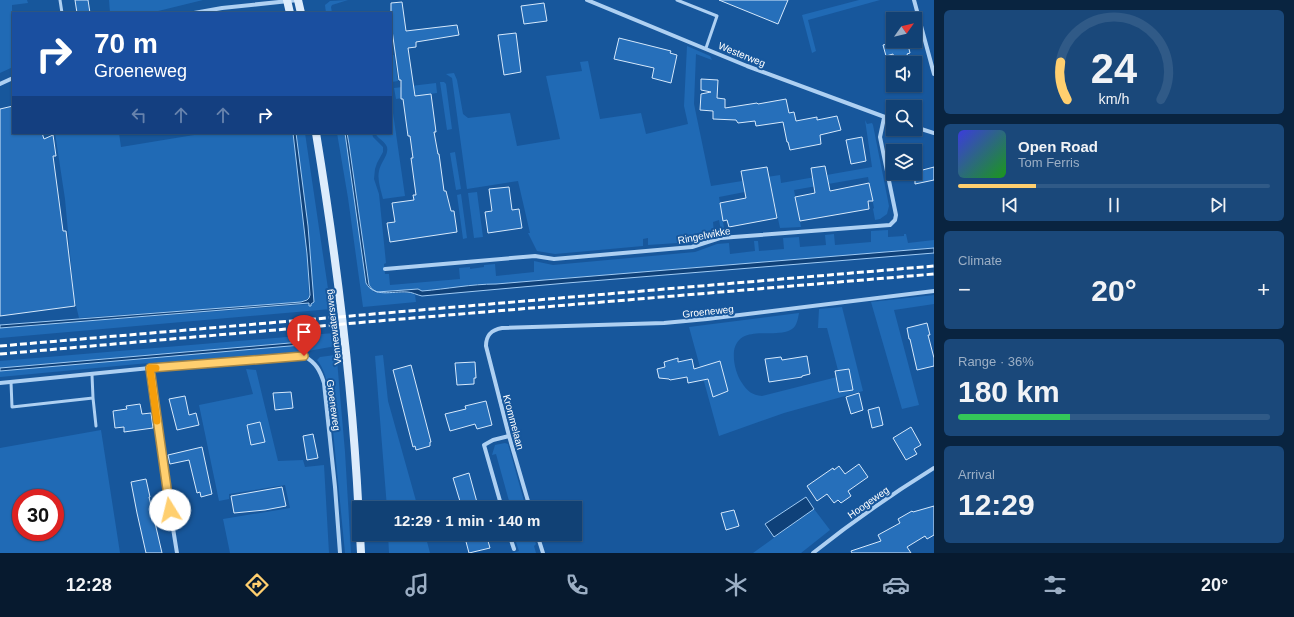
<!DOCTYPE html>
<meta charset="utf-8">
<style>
body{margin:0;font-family:Arial,sans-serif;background:#1a487a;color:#f1f3f6;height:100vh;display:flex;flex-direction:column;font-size:15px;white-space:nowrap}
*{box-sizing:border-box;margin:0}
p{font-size:13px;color:#9cafc5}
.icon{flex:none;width:22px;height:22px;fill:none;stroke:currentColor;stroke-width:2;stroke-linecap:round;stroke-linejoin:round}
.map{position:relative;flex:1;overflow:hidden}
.sheet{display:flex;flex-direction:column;gap:10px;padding:10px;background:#092440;width:360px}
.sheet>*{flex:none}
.banner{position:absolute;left:12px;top:12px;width:380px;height:122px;border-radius:0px;box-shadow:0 1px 3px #0004,0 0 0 1px #305a87;background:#1a4fa0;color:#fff;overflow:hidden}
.needle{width:26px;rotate:56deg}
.tools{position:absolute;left:886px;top:12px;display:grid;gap:8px}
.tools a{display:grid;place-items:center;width:36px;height:36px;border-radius:0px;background:#114175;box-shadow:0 1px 3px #0004,0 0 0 1px #305a87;font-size:20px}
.speed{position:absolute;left:12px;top:489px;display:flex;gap:8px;font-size:20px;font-weight:700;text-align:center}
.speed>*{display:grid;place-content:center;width:52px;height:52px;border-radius:50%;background:#114175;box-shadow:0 1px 3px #0004,0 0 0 1px #305a87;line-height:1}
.speed .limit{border:6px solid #d22;background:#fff;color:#111}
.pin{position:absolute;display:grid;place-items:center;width:34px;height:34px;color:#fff;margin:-41px -17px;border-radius:50% 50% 50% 0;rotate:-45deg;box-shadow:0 0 4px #0007}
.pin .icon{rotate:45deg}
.me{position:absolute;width:44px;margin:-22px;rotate:351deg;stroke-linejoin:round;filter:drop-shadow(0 0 3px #0008)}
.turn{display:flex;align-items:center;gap:14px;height:84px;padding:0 16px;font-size:18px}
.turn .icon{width:52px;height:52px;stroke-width:2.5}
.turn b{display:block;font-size:28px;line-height:34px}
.lanes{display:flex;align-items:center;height:38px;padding:0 16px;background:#0003;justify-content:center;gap:20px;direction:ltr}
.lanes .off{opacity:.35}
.big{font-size:30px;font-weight:700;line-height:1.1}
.sheet .card{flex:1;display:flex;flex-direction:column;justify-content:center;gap:6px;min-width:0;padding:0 14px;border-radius:6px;background:#1a487a}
.sheet .dial{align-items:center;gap:0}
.dial svg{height:104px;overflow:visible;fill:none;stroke:#305a87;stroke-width:7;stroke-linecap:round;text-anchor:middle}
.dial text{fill:#f1f3f6;stroke:none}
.song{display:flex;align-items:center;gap:12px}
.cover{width:48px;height:48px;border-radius:6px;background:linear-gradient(135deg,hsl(240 70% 55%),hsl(120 70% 35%))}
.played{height:4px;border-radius:2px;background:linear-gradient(90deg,#ffcf6f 25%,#305a87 25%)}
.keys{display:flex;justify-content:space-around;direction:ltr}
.heat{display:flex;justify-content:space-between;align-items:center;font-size:22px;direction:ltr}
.charge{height:6px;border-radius:3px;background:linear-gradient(90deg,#34c759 36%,#305a87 0)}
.trip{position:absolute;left:352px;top:501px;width:230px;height:40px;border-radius:0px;background:#114175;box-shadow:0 1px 3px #0004,0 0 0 1px #305a87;font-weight:700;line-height:40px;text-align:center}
.dock{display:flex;height:64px;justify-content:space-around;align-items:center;background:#071a2f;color:#9cafc5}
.dock .icon{width:28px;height:28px}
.dock .active{color:#ffcf6f}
.dock b{font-size:18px;color:#f1f3f6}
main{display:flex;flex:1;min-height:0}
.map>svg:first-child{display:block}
</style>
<main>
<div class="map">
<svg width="934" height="553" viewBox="0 0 934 553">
<rect width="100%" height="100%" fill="#17579c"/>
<path fill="#206ab5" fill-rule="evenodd" d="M0 0H27L28 3 12 5 13 67 0 73Z
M109 0H203L150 13H110Z
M348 0 332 5 331 7 332 13H326L325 5 330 1Z
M859 0H880L808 20 816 51 812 53 802 15Z
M687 46 710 56 712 60 696 54 694 104 711 186 780 175 781 183 872 167 865 120 867 124 872 123 873 125 889 206 887 214 880 219 875 220 873 209 874 208 868 177 794 190 801 227 780 228 771 187 719 197 724 228 726 229V233L721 231 719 220 713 222 714 233 692 242 648 245V238L643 239V246L555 254 537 251 528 233H530L518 181 467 189 452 78 446 74 454 73 457 80 463 114 468 118 510 113 517 146 560 139 546 76 582 71 580 62 588 61 600 119 641 113 646 134 688 124 684 106Z
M391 55H394L398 81 391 82Z
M440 82H444L446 84 452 129 447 130Z
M436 83 437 93 396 99 394 88Z
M391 99 405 196 383 199C381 190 377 180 379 171 380 163 389 155 387 147 385 141 378 139 375 133H391Z
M55 133H119L121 147 200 134 293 133 307 254 309 298 301 302 79 318 74 297 65 199Z
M296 133H305L331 309 0 338V328L311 304 314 302 308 226Z
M337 133H345L366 283 374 292 380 293H412L415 295 416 302 363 307 348 198Z
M347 133H372L373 137 383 147V152L377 163 375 169 374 179 379 194 386 263 384 264 385 274H389L390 285 460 279 459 268 470 267V269L484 267V265L495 264 496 276 534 272V261L553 265 695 252 717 244 729 243 730 254 755 251 754 241H758L759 251 784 249 783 238 799 237 800 247 826 245 825 235 834 234 835 245 871 242V231L888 230V237L904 236V234H906L908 243 934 240V248L496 284C471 284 447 289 422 291L418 289 377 292 372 289 369 285Z
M455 152 461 189 456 190 450 153Z
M477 192 483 237 474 238 468 193Z
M461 194 467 238 463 239 457 195Z
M934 295V304L894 310 919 405 902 409 871 302Z
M842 307 863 391 784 413 719 436 689 327 799 313C798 318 797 326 792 329 777 340 739 322 734 351 733 362 736 374 742 383 747 391 752 395 762 396L837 377 839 374 827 328H818L819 309Z
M334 333 336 346 308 351 138 364 0 377V371L314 343 313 341 0 368V361Z
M335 355 336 360H337L345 452 351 553H345C341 512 337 471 333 431 330 409 331 377 317 360L320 357Z
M383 355 388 401 418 508H387L375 356Z
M246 369 256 370 278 461 303 460 305 467 324 465 329 553H230L223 519 290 508 285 485 229 494V499L219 501 199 405 253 394Z
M101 430 120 553H0V448ZM21 498H55V532H21Z
M505 443 508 444 526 508H511L496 454 492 455 495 445Z
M814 509 830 530 801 553H753Z
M388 534H425L430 553H389Z
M519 534H533L536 544 534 546 536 553H512L519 551 515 539 520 538Z"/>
<path fill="#0f4179" stroke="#a0cbf4" d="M293 133H296L308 226 314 302 311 304V306H309V303L0 328V325L301 302 307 300 309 298 310 295 307 254Z
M345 133H347L349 144 369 285 372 289 377 292 418 289 422 291C447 289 471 284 496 284L934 248V253L567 283 422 296C417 295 412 292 407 292 392 291 374 298 366 283Z
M313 341 314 343 313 344 0 371V368Z
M806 497 814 509 774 537 765 524Z"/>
<path fill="#266fba" stroke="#d6e9fc" d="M75 0H88L90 13H77Z
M719 0H788L778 24Z
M402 2 406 31 457 25 459 35 416 42V47L408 48 415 96 431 94 436 132H434L438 154H439L444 191H446L451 211H454L457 232 390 242 387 223 395 222 392 203 414 200 413 195H416L411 158H413L410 136H408L403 99H401V80H399L391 23V3Z
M544 3 547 21 524 24 521 6Z
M516 33 521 72 504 75 498 35Z
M619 38 671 51 670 53 677 55 671 83 652 78 654 68 614 59Z
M900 41H907L910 53 907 54 910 63H895L893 54 886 56 883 45Z
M701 79 718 80 717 98 725 99V108L757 103 758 104 786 99 789 113 794 112 796 121 817 117V120L837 116 841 130 820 135 821 144 790 150 788 142H787L783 122 756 126 755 121 738 123 736 120 713 119V111L700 110 701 94 711 92 701 90Z
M13 106V133H42L44 139 53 135 56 156H53L63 231H66L75 306 0 316V109Z
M862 137 866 161 851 164 846 140Z
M825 166 830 191 869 183 873 201H868L869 209 800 221 795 197 815 193 811 168Z
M767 167 777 218 729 227 727 220 723 221 720 203 746 198 741 171Z
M934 167V180L915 184V172Z
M509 187 512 210 519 209 522 228 488 233 485 212 492 211 489 189Z
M927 323 930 335H928L934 358V366L917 370 910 339H909L907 328Z
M807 356 810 374 802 376V377L769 382 765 359 781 357 782 360Z
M678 358V362L692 359 694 369 720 361 728 391 713 397 708 379 688 383 687 377 670 380 669 379 659 378 657 369 665 367 664 362Z
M475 362 476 378H474V384L457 385 455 363Z
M411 365 431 442H430V446L416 450 415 446 413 447 393 370Z
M849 369 853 390 839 392 835 371Z
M291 392 293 408 275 410 273 393Z
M859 393 863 410 851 414 846 397Z
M185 396 189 415 196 413 199 425 177 430 169 399Z
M486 401 492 425 477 429 475 424 450 431 445 414 466 409 465 406Z
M140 404 142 414 151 413 153 428 124 432V427L115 428 113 411 127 409 126 406Z
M879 407 883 425 872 428 868 410Z
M260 422 265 442 251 445 247 425Z
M911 427 921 445 914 449 917 454 906 460 893 438Z
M313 434 318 458 307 460 303 436Z
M202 447 212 494 201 497 200 492 197 493 189 460 170 464 168 455Z
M859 464 868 477 848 491 851 496 841 503 838 500 834 503 827 494 817 501 807 486 833 468 834 470 839 466 845 474Z
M469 473 478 506 469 508H462L453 478Z
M146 479 150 497H149L162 553H146L137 513 131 482Z
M282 487 286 506 265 510 234 513 231 496Z
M934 506V535L927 539 925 536 907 547 911 553H852L851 551 881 541 878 535 900 523 898 519 912 511 913 512Z
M734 510 739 526 726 530 721 513Z
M464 534H486L490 548 469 553Z"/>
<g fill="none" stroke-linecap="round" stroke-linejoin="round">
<path stroke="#aed0f2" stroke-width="3" d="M60 0 62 13
M677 0 717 16 706 48
M11 382 12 407 93 398 92 375
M93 398 96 426"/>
<path stroke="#aed0f2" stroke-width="4" d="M587 0 747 66 893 120
M914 0 934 74
M194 13 222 8 298 0
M0 84 13 78
M915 127 934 133
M385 269 535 256 554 259 692 247 720 238 890 225 895 220 896 215 880 137 884 118
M150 368 165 479 177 553
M0 383 150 368 304 356C316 363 320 370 324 383L335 487 340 553
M502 508 484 445 493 440 509 436
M530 508 509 436 486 346C486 335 491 330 502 328L664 323 707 319 934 291
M509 534 514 549
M537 534 543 553
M813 553C852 522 892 494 934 468"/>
<path stroke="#ddecfc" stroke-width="8" d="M287 0 290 13
M298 0 301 13
M316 133C337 261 353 390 359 520
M360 534 361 553"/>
<path stroke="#fff" stroke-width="3" stroke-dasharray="7 3" stroke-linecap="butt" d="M0 346 934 266
M0 354 378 321 934 274"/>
</g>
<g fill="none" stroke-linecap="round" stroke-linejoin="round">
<g stroke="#a68748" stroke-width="10">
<path id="route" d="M170 510 150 368 304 356"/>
</g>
<use href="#route" stroke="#ffcf6f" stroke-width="7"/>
<path stroke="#f59e0b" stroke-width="7" d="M156 368H150L157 421"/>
</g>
<g text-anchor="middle" stroke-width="4" stroke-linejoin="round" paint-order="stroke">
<g font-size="10" fill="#fff" stroke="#17579c">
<text transform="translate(742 54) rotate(22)" y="4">Westerweg</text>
<text transform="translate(704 235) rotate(-11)" y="4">Ringelwikke</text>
<text transform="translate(708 311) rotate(-6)" y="4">Groeneweg</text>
<text transform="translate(333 327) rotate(-97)" y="4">Vennewatersweg</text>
<text transform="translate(334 405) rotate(82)" y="4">Groeneweg</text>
<text transform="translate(514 422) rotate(75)" y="4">Krommelaan</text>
<text transform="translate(868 502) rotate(-35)" y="4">Hoogeweg</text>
</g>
</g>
</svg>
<div class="tools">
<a><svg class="needle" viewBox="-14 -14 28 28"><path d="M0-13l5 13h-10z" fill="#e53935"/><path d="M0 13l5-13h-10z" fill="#9cafc5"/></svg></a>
<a><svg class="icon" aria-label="sound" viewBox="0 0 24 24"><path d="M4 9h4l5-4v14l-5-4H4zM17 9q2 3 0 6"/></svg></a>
<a><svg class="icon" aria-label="search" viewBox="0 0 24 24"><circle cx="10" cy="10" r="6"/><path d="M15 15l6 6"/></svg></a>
<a><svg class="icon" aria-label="layers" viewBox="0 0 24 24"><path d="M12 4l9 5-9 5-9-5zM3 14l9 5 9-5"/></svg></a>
</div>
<div class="speed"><div class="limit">30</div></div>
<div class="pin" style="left:304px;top:356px;background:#d93025"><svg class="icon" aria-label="arrive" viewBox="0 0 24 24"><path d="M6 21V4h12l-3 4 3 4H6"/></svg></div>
<svg class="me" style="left:170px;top:510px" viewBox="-20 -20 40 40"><circle r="19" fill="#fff"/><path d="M0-13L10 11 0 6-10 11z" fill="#ffcf6f"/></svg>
<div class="trip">12:29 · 1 min · 140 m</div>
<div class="banner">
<div class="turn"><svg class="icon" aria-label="right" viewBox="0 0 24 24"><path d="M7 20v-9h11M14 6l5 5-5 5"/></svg><div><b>70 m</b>Groeneweg</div></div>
<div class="lanes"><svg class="icon off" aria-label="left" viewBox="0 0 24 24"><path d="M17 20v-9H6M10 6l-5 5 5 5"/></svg><svg class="icon off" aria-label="ahead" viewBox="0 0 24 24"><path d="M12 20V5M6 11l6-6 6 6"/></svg><svg class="icon off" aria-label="ahead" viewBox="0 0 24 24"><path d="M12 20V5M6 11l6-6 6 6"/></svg><svg class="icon" aria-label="right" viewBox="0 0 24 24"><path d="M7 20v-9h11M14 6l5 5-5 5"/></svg></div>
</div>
</div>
<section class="sheet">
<div class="card dial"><svg viewBox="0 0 100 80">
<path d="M14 69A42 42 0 1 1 86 69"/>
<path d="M14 69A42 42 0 0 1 9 40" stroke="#ffcf6f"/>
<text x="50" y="56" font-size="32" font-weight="700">24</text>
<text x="50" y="72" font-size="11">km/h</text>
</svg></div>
<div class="card">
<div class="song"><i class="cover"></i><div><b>Open Road</b><p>Tom Ferris</p></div></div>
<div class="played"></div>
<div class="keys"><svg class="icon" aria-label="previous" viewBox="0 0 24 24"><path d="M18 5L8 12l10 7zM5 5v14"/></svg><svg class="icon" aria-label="pause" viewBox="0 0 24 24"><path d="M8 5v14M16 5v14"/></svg><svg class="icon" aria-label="next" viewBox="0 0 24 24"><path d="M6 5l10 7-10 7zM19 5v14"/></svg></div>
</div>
<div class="card"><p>Climate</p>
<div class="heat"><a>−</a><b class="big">20°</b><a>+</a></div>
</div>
<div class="card"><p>Range · 36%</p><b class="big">180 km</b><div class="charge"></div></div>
<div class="card"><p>Arrival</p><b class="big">12:29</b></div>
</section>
</main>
<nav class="dock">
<b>12:28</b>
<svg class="icon active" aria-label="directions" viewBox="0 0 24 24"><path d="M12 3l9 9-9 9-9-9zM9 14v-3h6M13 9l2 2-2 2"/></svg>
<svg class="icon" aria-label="music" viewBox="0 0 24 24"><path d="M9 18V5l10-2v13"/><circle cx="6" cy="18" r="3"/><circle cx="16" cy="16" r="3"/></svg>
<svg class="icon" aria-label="phone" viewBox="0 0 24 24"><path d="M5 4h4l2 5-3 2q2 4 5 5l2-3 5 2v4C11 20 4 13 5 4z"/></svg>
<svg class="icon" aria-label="climate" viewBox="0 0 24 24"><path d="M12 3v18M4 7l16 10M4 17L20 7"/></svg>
<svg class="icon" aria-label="car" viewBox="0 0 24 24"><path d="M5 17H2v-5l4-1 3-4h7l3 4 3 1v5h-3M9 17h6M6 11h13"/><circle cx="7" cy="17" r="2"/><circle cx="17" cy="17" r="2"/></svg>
<svg class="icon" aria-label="filters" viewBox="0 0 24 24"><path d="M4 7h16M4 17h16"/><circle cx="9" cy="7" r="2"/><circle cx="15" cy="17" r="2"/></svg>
<b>20°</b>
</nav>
